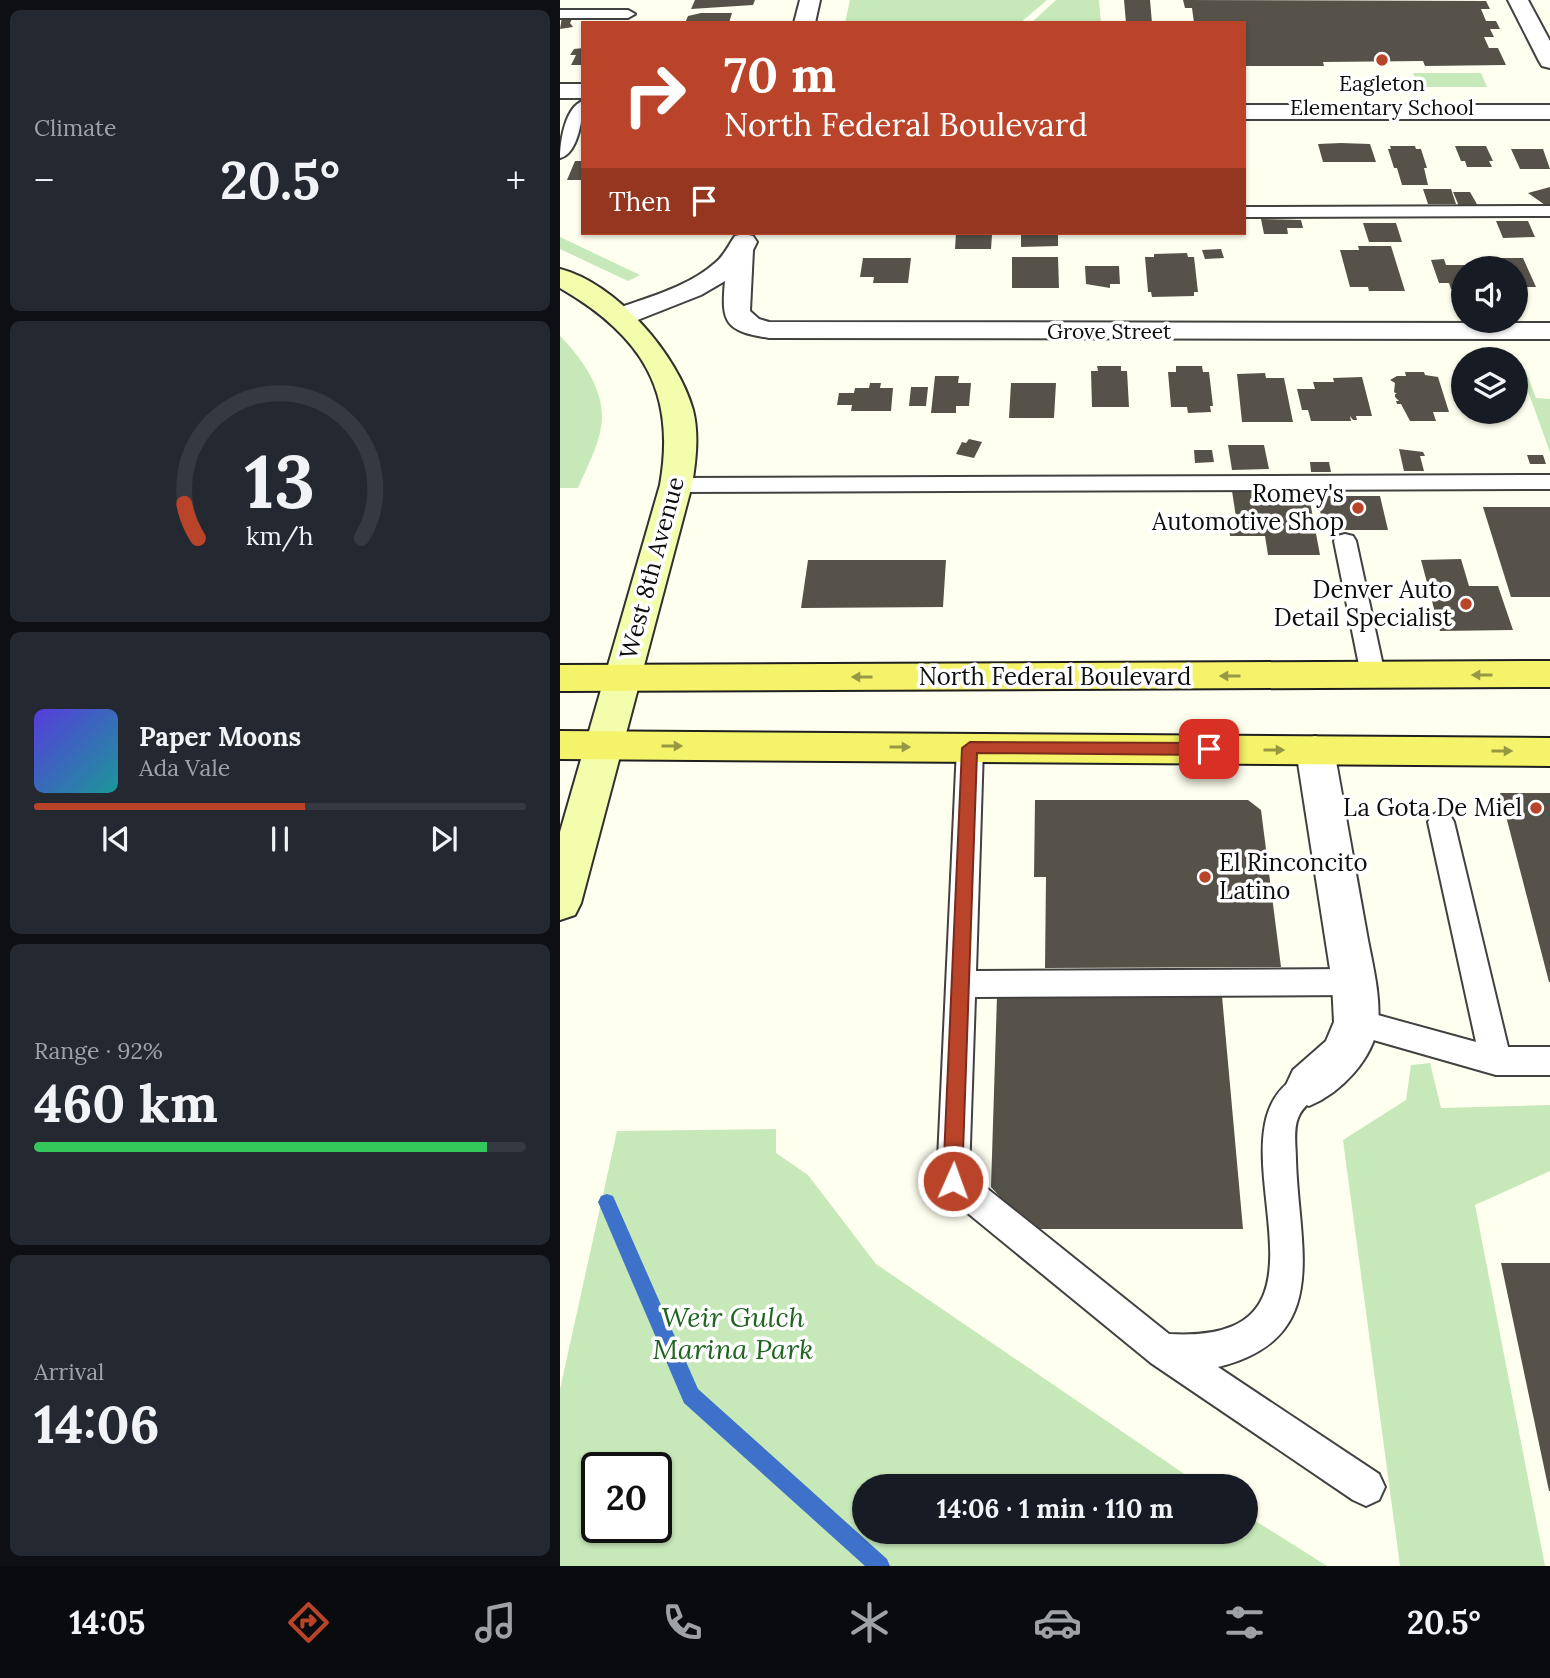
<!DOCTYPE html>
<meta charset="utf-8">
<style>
body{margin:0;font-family:Lora,serif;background:#242831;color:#f1f3f6;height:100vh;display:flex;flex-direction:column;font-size:26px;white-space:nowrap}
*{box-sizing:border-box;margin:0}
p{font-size:23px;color:#9ea1a6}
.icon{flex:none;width:38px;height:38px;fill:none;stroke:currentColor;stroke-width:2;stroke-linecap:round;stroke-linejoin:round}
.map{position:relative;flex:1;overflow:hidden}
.side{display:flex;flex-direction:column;gap:10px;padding:10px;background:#0d0f14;width:560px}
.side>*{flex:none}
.top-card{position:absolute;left:21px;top:21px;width:665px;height:214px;border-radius:0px;box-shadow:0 2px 5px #0004;background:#ba4429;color:#fff;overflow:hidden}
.controls{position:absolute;left:891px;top:256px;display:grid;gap:14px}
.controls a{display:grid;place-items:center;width:77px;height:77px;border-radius:50%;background:#171b24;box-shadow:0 2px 5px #0004;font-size:35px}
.speed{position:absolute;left:21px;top:1452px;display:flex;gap:14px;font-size:35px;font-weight:700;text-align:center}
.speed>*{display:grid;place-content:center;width:91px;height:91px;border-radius:50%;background:#171b24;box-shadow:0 2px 5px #0004;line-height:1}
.speed .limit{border:4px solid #111;border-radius:10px;background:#fff;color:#111}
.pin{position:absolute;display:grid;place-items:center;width:60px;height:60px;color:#fff;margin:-30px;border-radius:14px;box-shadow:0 4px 10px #0006}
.me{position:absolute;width:77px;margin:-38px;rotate:2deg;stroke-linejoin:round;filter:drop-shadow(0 0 5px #0008)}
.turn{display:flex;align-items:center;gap:24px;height:147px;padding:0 28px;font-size:32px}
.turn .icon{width:91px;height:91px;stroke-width:2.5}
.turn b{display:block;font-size:49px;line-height:60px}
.then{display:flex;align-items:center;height:66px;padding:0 28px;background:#0003;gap:14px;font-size:26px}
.big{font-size:52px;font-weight:700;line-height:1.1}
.side .widget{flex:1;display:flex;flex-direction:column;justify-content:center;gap:10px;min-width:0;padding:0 24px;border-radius:10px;background:#242831}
.side .dial{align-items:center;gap:0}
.dial svg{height:182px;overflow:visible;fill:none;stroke:#363941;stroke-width:7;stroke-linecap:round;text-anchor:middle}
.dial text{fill:#f1f3f6;stroke:none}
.song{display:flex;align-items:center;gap:21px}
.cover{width:84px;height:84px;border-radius:10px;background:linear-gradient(135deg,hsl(250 70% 55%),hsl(180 70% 35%))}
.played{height:7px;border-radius:4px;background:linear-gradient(90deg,#ba4429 55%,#363941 55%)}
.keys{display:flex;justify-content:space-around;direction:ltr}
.heat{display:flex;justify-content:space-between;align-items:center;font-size:38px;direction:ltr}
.charge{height:10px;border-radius:5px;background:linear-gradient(90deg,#34c759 92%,#363941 0)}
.trip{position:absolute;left:292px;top:1474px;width:406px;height:70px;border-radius:35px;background:#171b24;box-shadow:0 2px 5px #0004;font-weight:700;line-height:70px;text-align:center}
.tabs{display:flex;height:112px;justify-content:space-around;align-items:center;background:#090b0e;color:#9ea1a6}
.tabs .icon{width:49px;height:49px}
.tabs .active{color:#ba4429}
.tabs b{font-size:32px;color:#f1f3f6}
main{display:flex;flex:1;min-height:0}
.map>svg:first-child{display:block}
</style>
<main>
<section class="side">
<div class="widget"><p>Climate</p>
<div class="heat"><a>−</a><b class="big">20.5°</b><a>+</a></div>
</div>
<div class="widget dial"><svg viewBox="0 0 100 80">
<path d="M14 69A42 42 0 1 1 86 69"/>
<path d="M14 69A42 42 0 0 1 8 54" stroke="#ba4429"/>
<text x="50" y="56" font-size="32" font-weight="700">13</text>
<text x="50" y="72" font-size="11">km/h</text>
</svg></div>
<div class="widget">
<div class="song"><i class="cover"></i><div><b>Paper Moons</b><p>Ada Vale</p></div></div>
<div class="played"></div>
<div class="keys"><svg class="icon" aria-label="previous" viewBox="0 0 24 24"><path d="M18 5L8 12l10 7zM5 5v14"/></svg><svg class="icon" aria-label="pause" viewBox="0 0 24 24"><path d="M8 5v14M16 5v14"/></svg><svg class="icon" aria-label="next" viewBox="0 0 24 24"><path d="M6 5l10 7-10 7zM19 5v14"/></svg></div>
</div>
<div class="widget"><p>Range · 92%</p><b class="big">460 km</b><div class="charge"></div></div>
<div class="widget"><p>Arrival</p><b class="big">14:06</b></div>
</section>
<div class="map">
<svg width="990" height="1566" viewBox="0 0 990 1566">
<rect width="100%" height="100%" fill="#feffef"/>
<path fill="#c7e8b9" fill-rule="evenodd" d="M290 0H487L460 23H285Z
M496 0H539L541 23H471Z
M853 73H921L927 87H858Z
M0 237 80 275 68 281 0 249Z
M0 336C20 356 42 386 42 416 42 440 27 467 18 488H0Z
M961 372H966L976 398 990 399V452Z
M870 1063 881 1108 990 1105V1171L915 1205 985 1566H840L783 1140 846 1100 851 1065Z
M216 1129V1153L248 1175 316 1264 642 1486H304V1531H686V1515L767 1566H0V1389L57 1131ZM37 1468H96V1528H37Z"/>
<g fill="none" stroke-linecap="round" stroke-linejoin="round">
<path fill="#3e71c9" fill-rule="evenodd" d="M47 1194 53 1196 138 1389 327 1559 330 1566H305L124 1403 38 1202 41 1196Z"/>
</g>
<path fill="#56524a" d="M135 0H195L193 5 131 9Z
M564 0H590L592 23H566Z
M623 0 926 1 930 9H921L926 21H936L940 29H930L934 37H924L929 48H938L946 65 865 66 863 61 763 62 764 66H684V23H634L632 8H625Z
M141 13H172L169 23H125L128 16Z
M2 17H13L10 23 13 27 0 29Z
M23 48V65H11L16 55H10L14 49Z
M781 143 810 144 816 162H763L758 144Z
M830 146H855L856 149H861L867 168H864L868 185H842L837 168H834L828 149H831Z
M895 146H926L933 161H929L932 167H907L905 161H901Z
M951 149H983L990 169H960Z
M15 161H23V180H7Z
M990 187V204L985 205 968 193Z
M863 189H891L896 204H868Z
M893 192H910L918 206H899Z
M701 219 741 220 743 228H727L728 234H704Z
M936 221H968L975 237 943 238Z
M803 223H836L842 242H809Z
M396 233H437V235H432L431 249H395Z
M461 233H498V246L461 247Z
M798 246H831L845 291H809L808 287H790L780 250H799Z
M661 249 664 258 645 259 642 250Z
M627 253 628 257H634L638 292H634V296L592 297 591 292H588L585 257H594V254Z
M452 257H498L499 288H452Z
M303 258H351L348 283H313L314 277H300Z
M926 258H963L976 287H961L963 292H956V268H930Z
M884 259 886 265H908L910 268H903V289H891L889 283H879L871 260Z
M525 266H559L560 284H550V288L526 284Z
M537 366H561V371H567L569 407H532L531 371H538Z
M616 366H642L643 372H649L653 406H650L651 412 628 413 627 407H611L608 372H616Z
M845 372H864L865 375 878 377 889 412H873L876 421H850L841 404H837L836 401H839L835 397V394H837L834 392 835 383 830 380 837 376H846Z
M705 373 706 378H724L733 422H682L677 374Z
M375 376H399L398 383H411L409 406H396V413H371Z
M802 377 812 416H796L797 420H793L790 416 791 421H751L748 410H742L737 389H755L753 382H774L773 378Z
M310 383H321L320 388H333L331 411H291L292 405H277L279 393H294L295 388H309Z
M451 383H496L494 418H449Z
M351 387H368L366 406H349Z
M409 439 422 442 414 458 396 454 402 442 406 443Z
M668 445H704L709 469 672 470Z
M839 449 863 452 865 456H860L864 471H844Z
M634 450H652L654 462 635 463Z
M967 455H983L986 464H970Z
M750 462H769L771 472H751Z
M672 491H748L760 555H708L705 536H670L668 517H676Z
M757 496H820L828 530H764Z
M923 507H990V597H951Z
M901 559 909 586H938L953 630 880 631 861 560Z
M248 560H386L383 607 241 608Z
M940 793H990V982H989Z
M475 800H688L701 810 721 967 485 968 486 877H474Z
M437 996H662L683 1229H469L431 1187Z
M941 1263H990V1491H989Z"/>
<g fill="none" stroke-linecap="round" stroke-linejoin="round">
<g stroke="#414141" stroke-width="4">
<path id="service" d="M0 10H68L75 14 68 18H0Z
M23 101C23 117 18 154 0 158 0 142 5 107 23 101Z
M990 206V216L684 217V207Z
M990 475V489L116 492 108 490 105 485 108 480 116 478Z
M785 534 793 536 796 541 825 675 822 681 813 684 804 681 801 675 774 541 777 536Z
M410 738 419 741 423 748 416 971 794 969 804 973 809 982 804 991 794 995 415 997 409 1174 609 1334C811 1346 626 1117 749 1071L760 1075 765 1085C758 1098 743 1104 738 1118 733 1130 736 1147 736 1160 738 1246 774 1339 658 1367L819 1474 825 1487 819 1500 806 1506 793 1500 591 1363 382 1192 377 1181 397 748 401 741Z
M881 811 890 815 894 822 948 1047H990V1075H936L796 1035 785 1031 781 1022 785 1013 796 1009 916 1042 868 822 872 815Z"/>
</g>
<g stroke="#414141" stroke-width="4">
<path id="minor" d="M240 0H260L255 23H234Z
M948 0H968L990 41V68L982 66 979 61Z
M0 84H23V98H0Z
M684 105H990V119H684Z
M184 234 193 236 197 242 193 250 190 311 199 319 209 322 990 323V339L209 338C165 331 161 323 165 281L141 295 70 323 60 325 50 323 46 317 50 311C85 298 127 288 155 263 164 256 168 246 175 236Z
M755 736 768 740 774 750C785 810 795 869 806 929 811 959 821 993 818 1024 813 1059 781 1093 749 1106L733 1100 726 1085 733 1070 766 1041 774 1022 772 982 736 750 742 740Z"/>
</g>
<g stroke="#303030" stroke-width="4">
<path id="secondary" d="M0 269C56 283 118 355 133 410 139 434 136 460 132 485L21 903 15 915 0 920V832L100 485C117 390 81 335 0 288Z"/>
</g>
<g stroke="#1f1f1f" stroke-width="4">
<path id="primary" d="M990 661V687L0 691V665Z
M0 731 990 738V766L0 759Z"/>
</g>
<use href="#service" fill="#fff" fill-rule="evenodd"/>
<use href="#minor" fill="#fff" fill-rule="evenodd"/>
<use href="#secondary" fill="#f3fdac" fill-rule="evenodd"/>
<use href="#primary" fill="#f4f369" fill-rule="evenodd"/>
</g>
<defs><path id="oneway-solid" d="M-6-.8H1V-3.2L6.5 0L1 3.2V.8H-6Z" transform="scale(1.75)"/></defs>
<g fill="#989745">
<use href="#oneway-solid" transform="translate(922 675) rotate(180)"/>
<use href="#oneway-solid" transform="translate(670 676) rotate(180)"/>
<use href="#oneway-solid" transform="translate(302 677) rotate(-180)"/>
<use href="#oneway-solid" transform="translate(112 746)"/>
<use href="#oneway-solid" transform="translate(340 747)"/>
<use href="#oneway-solid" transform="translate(714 750)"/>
<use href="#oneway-solid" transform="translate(942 751)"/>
</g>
<path fill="#ba4429" stroke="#792c1b" stroke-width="2" d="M410 742 649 743 657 749 649 755 417 753 402 1181 399 1187 393 1190 386 1187 383 1181 402 748Z"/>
<g fill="#ba4429" stroke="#fff" stroke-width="2.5">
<circle cx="822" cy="60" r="7"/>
<circle cx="798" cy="508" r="7"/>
<circle cx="906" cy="604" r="7"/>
<circle cx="976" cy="808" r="7"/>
<circle cx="645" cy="877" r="7"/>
</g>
<g text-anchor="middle" stroke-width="7" stroke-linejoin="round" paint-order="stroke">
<g font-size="21" fill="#0e0e0e" stroke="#fff">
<text x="822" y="91">Eagleton<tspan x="822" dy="24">Elementary School</tspan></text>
</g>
<g font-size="21" fill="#0e0e0e" stroke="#fff">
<text x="549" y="339">Grove Street</text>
</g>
<g font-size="24" fill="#0e0e0e" stroke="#fff" text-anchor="end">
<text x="784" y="502">Romey's<tspan x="784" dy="28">Automotive Shop</tspan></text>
<text x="892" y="598">Denver Auto<tspan x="892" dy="28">Detail Specialist</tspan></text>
<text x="962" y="816">La Gota De Miel</text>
<text x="659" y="871" text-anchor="start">El Rinconcito<tspan x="659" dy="28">Latino</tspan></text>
</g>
<g font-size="24" fill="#0e0e0e" stroke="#fff">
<text transform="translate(92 568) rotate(-75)" y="8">West 8th Avenue</text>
<text x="495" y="685">North Federal Boulevard</text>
</g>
<g font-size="28" font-style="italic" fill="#206421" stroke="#fff">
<text x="173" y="1327">Weir Gulch<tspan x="173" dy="32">Marina Park</tspan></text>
</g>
</g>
</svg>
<div class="controls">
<a><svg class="icon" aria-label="sound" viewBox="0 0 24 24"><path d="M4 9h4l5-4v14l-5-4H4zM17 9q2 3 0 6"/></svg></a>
<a><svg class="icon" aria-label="layers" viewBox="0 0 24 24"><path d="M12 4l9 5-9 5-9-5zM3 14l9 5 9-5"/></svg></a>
</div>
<div class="speed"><div class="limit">20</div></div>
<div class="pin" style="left:649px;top:749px;background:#d93025"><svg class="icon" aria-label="arrive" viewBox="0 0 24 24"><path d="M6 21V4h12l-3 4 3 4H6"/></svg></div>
<svg class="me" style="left:393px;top:1181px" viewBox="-20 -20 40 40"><circle r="17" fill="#ba4429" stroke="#fff" stroke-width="3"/><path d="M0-11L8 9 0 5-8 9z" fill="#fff"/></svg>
<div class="trip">14:06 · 1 min · 110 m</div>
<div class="top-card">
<div class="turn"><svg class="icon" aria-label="right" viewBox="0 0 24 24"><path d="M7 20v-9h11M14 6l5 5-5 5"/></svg><div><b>70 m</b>North Federal Boulevard</div></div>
<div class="then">Then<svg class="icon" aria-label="arrive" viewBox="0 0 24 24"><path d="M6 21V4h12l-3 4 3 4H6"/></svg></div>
</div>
</div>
</main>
<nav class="tabs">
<b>14:05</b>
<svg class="icon active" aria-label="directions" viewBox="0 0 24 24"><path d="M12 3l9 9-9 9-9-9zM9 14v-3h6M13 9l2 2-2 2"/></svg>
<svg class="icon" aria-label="music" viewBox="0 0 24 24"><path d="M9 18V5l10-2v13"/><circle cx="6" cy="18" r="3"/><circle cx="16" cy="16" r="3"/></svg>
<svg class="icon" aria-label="phone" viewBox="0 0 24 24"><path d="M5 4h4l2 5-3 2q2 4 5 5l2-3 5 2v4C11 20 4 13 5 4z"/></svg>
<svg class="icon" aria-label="climate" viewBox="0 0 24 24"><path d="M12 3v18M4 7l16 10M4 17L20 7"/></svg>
<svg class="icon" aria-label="car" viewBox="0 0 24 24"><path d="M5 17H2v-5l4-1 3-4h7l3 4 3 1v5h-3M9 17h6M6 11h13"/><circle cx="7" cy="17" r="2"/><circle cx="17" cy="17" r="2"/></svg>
<svg class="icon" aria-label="filters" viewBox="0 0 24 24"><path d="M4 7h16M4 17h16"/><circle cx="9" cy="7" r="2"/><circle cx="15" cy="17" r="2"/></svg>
<b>20.5°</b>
</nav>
